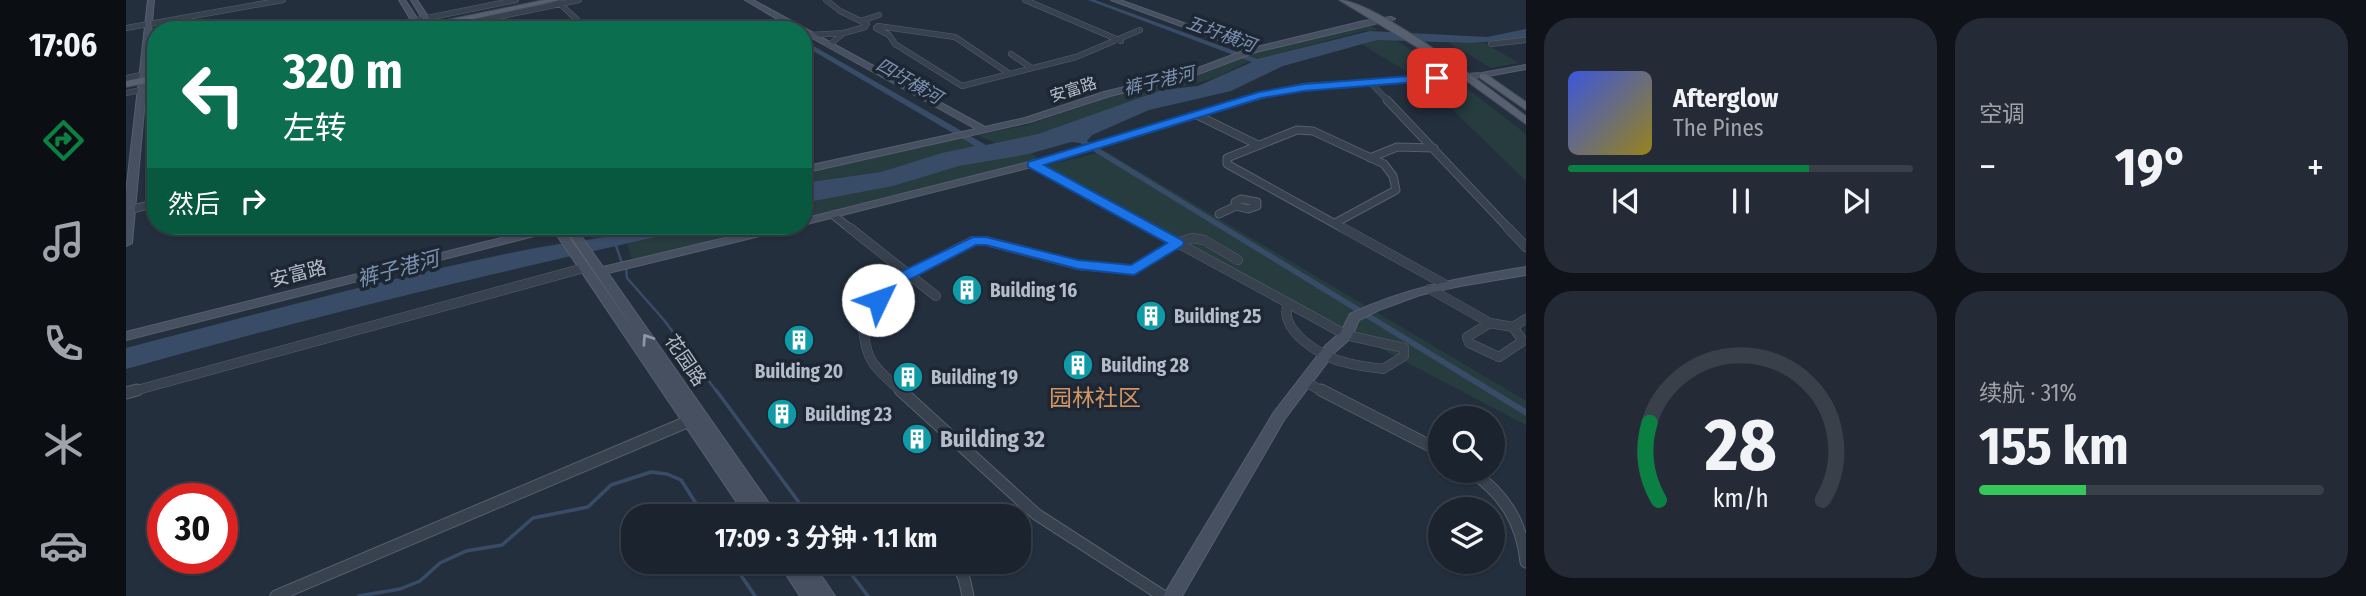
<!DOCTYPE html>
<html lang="zh">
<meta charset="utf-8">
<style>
body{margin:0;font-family:"Fira Sans Condensed","Noto Sans SC",sans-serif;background:#242b36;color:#f1f3f6;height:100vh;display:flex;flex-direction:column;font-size:26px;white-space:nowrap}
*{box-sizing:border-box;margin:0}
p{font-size:23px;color:#a0a4aa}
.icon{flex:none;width:38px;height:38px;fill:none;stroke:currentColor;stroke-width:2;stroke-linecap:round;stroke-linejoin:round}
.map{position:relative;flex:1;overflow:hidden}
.panel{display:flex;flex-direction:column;gap:18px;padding:18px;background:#0f1319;width:840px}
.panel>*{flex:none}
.top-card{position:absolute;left:21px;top:21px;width:665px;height:214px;border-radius:28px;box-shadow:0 2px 5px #0004,0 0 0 2px #39404a;background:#0b6e4f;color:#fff;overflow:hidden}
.buttons{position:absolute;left:1302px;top:406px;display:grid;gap:14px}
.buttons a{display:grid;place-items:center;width:77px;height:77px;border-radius:50%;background:#1b232e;box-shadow:0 2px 5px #0004,0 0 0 2px #39404a;font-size:35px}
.speed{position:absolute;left:21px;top:483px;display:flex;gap:14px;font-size:35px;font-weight:700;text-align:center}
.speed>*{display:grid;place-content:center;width:91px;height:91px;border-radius:50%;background:#1b232e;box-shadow:0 2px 5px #0004,0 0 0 2px #39404a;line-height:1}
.speed .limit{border:10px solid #d22;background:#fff;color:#111}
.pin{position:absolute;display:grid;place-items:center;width:60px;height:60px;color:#fff;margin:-30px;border-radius:14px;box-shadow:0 4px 10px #0006}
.me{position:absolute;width:77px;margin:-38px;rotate:48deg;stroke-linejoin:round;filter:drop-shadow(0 0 5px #0008)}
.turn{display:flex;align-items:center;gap:24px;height:147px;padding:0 21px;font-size:32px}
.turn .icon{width:91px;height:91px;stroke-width:2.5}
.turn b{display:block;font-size:49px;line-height:60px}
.then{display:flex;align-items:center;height:66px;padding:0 21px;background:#0003;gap:14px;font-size:26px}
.big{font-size:52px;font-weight:700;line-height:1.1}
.panel .tile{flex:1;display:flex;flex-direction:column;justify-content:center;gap:10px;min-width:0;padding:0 24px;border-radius:28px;background:#242b36}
.panel .dial{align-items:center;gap:0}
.dial svg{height:182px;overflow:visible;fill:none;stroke:#39404a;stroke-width:7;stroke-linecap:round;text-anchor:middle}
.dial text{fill:#f1f3f6;stroke:none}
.song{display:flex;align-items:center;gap:21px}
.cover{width:84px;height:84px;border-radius:10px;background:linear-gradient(135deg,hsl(230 70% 55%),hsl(50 70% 35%))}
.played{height:7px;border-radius:4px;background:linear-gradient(90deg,#0b8043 70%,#39404a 70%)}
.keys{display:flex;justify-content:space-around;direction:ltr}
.heat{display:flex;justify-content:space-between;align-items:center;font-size:38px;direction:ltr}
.charge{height:10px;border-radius:5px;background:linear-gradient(90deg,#34c759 31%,#39404a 0)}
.panel .tiles{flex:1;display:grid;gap:18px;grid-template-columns:repeat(2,1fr)}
.trip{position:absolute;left:495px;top:504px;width:410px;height:70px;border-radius:28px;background:#1b232e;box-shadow:0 2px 5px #0004,0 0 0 2px #39404a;font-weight:700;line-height:70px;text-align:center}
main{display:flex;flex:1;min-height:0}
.menu{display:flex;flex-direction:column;width:126px;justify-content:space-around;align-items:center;background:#0b0e12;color:#a0a4aa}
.menu .icon{width:49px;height:49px}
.menu .on{color:#0b8043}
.menu b{font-size:32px;color:#f1f3f6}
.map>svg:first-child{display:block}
</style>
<main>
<nav class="menu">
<b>17:06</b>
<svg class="icon on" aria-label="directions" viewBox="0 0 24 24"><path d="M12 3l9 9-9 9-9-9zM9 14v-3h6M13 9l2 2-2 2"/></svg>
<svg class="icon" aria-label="music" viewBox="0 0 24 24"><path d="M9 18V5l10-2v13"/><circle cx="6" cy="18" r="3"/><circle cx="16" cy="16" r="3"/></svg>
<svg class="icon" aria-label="phone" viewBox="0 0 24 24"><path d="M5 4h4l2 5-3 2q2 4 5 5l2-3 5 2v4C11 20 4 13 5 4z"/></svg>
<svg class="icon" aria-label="climate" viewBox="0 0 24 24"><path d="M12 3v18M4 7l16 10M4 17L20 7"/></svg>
<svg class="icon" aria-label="car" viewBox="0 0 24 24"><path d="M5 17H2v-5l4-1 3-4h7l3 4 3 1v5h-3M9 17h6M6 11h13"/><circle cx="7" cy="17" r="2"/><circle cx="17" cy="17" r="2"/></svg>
</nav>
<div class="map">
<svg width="1400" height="596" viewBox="0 0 1400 596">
<rect width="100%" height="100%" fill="#242f3e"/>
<path fill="#263c3f" d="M1242 25 1253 30 1237 31 1122 62 1089 78 1026 95 937 131 873 145 852 135 901 125 985 97 1072 76 1130 53Z
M1248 38 1268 39 1322 74 1288 76 1232 42Z
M1323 43H1358L1393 63 1365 68Z
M1329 79 1400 134V181L1301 85Z
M840 136 860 148 755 172 677 183V172Z
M902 151 915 160 677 219V194Z
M979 151 1400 401V425L1061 247 915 167Z
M458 226H530L468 240Z
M576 226H650L506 259 501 244Z"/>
<path fill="#394c67" d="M962 0H969L1131 59 1244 31 1361 37 1400 29V39L1344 43 1251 40 1157 66 1105 91 1023 110 966 135 961 141 1400 409V416L954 143 945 142 903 154 833 166 767 186 677 203V183L755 172 816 153 849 146 677 45V40L860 145 912 134 1036 90 1072 86 1126 62Z
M530 226H581C386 268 192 315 0 369V348C132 314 265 277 399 250 443 241 487 238 530 226Z"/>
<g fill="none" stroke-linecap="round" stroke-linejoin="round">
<path stroke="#394c67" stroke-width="2.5" d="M489 243 496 263
M500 268 501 278 538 320 591 392"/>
<path stroke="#394c67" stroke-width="3.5" d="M590 390 683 516
M606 562 629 596
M716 562 742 596
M233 596 274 589 294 581 314 563 340 551 376 545 407 518 462 507 485 485 525 472 541 474 555 480 578 516"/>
<g stroke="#565f6c" stroke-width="6">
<path id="street-far3" d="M700 0 714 11 741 24
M899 0 995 41
M431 1 462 30
M735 21 753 15
M752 26 829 37 881 72
M0 28 157 0
M750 28 763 35 769 44 836 86 950 57 1014 30
M242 30 390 0
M309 30 453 0
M718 33 739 27
M685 35 718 33 703 45
M1365 44 1400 40
M885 54 904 67
M0 78 30 72
M1244 82 1263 102
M0 93 30 87"/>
</g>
<g stroke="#565f6c" stroke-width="9">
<path id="street-far2" d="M1261 100 1384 230
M1071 115 1132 145
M1244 158 1271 147 1308 148
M907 164 1028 230
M1115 199 1131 202V206L1122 209 1110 206 1109 202Z
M3 210 30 203
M1093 214 1110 206
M707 215 726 230
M1209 223 1270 190 1267 176 1258 164 1187 131 1171 130 1101 158V164L1220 230"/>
</g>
<g stroke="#565f6c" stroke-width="10">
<path id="street-far1" d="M724 228 810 296
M1024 228 1162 303
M1217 228 1320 285
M1382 228 1400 247
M1304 289 1364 323 1387 327 1400 319
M1162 303 1220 335 1278 348V356L1257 369C1244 367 1231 366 1218 362 1195 357 1152 330 1162 303Z
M1364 323 1341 337 1343 343 1373 357 1397 341 1387 327
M1179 382 1198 392
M4 392 458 268
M776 392C743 362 740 361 736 316L772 279 847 241H860L952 265 1008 270 1051 243 1066 238 1078 240 1112 260"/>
</g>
<g stroke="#565f6c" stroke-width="13">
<path id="street" d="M774 390 910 514 1037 596
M1195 390 1314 451
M0 393 11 390
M1345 471C1378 494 1396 522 1400 562
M830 562 838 578 842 596
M150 596 568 419"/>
</g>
<g stroke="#565f6c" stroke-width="2">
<path id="secondary" d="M22 0H28L6 243 0 246V193Z
M273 0H279L299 30H291Z
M285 0H291L311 30H303Z
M619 0H627L859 127 899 118 978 92 1064 71 1120 50 985 0H994L1127 48 1238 21 1265 17 1269 19 1130 52 1070 75 984 96 904 122 677 173V167L850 129 677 33V30H670Z
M1400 65V69L1356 77 1178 90 1135 98 933 160 677 225V219L927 156 1133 93 1178 84 1356 73Z
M423 226H448L477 267 650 226H668L667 228 482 273 652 516H620L428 231 0 340V332ZM439 228 513 337 437 229Z
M1400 267V275L1334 286 1294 295 1253 310 1233 320 1225 338 1209 352 1158 420 1056 596H1037L1148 412 1199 346 1215 332 1224 314C1280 287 1339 277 1400 267Z
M652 562H686L709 596H674Z"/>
</g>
<g stroke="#414a57" stroke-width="2">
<path id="primary" d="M418 0H434L297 30H265L293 22 297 25Z
M1213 0C1249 0 1367 91 1400 116V124L1309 58Z
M1354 74H1360L1400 102V110L1354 78Z
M30 75V81L0 87V81Z"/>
</g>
<use href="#street-far3" stroke="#38414e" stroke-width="5"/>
<use href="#street-far2" stroke="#38414e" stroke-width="7"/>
<use href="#street-far1" stroke="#38414e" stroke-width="9"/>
<use href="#street" stroke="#38414e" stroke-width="11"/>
<use href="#secondary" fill="#465061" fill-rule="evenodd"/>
<use href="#primary" fill="#56606e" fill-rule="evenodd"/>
</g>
<defs><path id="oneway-chevron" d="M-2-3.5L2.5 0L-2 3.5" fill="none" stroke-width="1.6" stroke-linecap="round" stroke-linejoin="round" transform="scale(1.75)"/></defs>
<use stroke="#8e96a5" href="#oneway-chevron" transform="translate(521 339) rotate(-124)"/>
<path fill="#1a73e8" stroke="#114b97" stroke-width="2" d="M1311 74 1315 75V80L1178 91 1136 98 918 165 1056 240 1058 243 1056 246 1008 275 952 269 860 245H850L777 283 758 303 752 305 744 300 766 276 847 237H860L952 260 1005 265 1041 243 902 167V162L1133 92 1178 84Z"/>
<defs>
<g id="building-disc" transform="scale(1.575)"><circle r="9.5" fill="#0f9aa8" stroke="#1d2633"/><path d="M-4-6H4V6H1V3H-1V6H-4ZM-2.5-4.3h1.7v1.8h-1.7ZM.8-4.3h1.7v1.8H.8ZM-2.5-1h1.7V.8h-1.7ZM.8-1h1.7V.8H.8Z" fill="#fff"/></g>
</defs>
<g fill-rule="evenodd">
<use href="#building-disc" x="841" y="290"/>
<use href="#building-disc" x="1025" y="316"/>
<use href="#building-disc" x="673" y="340"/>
<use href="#building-disc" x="952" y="365"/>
<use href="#building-disc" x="782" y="377"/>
<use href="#building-disc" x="656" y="414"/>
<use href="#building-disc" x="791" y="439"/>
</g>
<g text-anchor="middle" stroke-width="7" stroke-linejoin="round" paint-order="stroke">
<g font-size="16" fill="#b4bcc9" stroke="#1d2633">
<text transform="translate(947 89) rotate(-18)" y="6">安富路</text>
</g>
<g font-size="18" font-style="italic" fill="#7c92b1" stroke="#1d2633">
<text transform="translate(1095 34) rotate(20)" y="6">五圩横河</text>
<text transform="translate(783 81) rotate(30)" y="6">四圩横河</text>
<text transform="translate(1033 81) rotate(-13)" y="6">裤子港河</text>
</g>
<g font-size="19" fill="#b4bcc9" stroke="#1d2633">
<text transform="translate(172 273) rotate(-14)" y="7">安富路</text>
<text transform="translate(560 360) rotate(56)" y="7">花园路</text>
</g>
<g font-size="19" font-weight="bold" fill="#b4bcc9" stroke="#1d2633" text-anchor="start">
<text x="864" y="297">Building 16</text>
<text x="1048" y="323">Building 25</text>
<text x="975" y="372">Building 28</text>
<text x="673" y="378" text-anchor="middle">Building 20</text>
<text x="805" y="384">Building 19</text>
<text x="679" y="421">Building 23</text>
</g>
<g font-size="21" font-style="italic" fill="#7c92b1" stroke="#1d2633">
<text transform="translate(272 269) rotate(-15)" y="7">裤子港河</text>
</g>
<g font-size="23" fill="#d59563" stroke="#1d2633">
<text x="969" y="406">园林社区</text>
</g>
<g font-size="23" font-weight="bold" fill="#b4bcc9" stroke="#1d2633" text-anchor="start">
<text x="814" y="447">Building 32</text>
</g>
</g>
</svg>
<div class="buttons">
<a><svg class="icon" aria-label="search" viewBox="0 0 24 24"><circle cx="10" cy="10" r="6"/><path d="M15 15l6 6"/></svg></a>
<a><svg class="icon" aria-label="layers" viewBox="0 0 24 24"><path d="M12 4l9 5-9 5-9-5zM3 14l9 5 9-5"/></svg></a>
</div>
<div class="speed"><div class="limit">30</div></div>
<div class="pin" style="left:1311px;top:78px;background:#d93025"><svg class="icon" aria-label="arrive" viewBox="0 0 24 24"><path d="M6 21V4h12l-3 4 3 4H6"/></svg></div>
<svg class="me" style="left:752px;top:300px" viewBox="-20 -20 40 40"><circle r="19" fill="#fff"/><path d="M0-13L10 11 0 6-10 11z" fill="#1a73e8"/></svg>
<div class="trip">17:09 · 3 分钟 · 1.1 km</div>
<div class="top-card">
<div class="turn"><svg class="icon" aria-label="left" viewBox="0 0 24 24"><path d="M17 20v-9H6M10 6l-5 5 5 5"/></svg><div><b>320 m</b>左转</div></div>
<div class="then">然后<svg class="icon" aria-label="right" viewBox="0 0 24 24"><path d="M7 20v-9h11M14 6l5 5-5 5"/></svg></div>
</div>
</div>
<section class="panel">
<div class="tiles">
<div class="tile">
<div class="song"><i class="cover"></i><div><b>Afterglow</b><p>The Pines</p></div></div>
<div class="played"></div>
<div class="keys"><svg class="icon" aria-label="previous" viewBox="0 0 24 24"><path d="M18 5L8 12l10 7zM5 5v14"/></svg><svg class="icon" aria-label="pause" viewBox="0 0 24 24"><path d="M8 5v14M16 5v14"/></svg><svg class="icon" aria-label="next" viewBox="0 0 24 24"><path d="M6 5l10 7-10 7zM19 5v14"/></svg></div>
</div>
<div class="tile"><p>空调</p>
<div class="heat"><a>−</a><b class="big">19°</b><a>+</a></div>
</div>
<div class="tile dial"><svg viewBox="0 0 100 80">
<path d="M14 69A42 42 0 1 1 86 69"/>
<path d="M14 69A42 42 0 0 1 10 35" stroke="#0b8043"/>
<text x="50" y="56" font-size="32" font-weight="700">28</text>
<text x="50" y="72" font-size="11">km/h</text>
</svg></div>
<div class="tile"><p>续航 · 31%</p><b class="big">155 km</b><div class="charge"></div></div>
</div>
</section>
</main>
